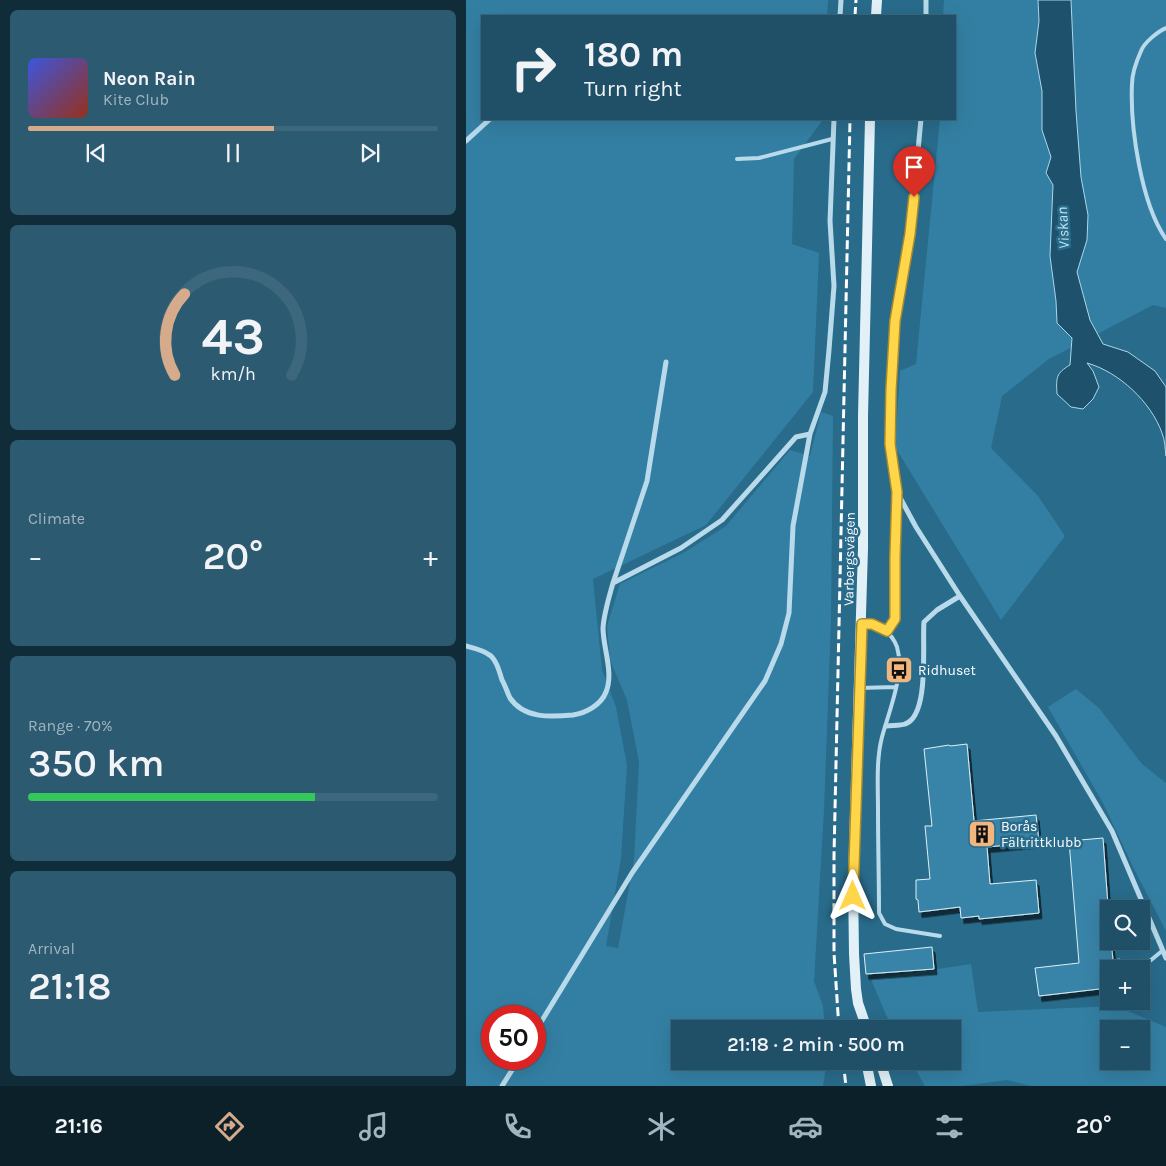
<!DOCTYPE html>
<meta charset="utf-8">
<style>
body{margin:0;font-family:Karla,sans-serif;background:#2c5a71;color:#f1f3f6;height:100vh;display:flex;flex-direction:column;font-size:19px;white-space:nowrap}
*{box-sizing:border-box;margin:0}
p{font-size:16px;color:#a1b5c0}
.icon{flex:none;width:28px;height:28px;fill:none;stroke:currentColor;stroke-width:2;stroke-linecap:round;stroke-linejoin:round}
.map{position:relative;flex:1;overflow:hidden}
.drawer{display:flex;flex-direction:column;gap:10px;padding:10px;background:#112c39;width:466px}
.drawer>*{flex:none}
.banner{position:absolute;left:15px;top:15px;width:475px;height:105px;border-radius:0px;box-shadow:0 5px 20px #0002,0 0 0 1px #3c677c;background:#1f5068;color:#f1f3f6;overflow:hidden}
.buttons{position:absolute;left:634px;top:900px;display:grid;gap:10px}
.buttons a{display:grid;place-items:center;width:50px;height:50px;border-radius:0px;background:#1f5068;box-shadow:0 5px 20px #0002,0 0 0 1px #3c677c;font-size:25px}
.speed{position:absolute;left:15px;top:1005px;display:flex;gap:10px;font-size:25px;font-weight:700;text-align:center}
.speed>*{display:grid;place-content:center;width:65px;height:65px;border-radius:50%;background:#1f5068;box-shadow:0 5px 20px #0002,0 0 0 1px #3c677c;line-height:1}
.speed .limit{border:8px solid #d22;background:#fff;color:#111}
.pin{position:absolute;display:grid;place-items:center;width:42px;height:42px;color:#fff;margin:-51px -21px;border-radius:50% 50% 50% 0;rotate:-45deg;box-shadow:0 0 5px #0007}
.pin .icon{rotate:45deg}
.me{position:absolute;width:55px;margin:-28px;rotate:0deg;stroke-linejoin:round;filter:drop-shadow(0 0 4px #0008)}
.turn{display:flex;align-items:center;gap:18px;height:105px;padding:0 20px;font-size:22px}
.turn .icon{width:65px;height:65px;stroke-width:2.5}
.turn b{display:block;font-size:35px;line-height:42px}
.big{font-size:38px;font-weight:600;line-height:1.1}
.drawer .widget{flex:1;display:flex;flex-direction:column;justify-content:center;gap:8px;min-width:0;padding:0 18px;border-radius:8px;background:#2c5a71}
.drawer .dial{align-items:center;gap:0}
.dial svg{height:130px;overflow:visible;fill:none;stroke:#3c677c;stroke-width:7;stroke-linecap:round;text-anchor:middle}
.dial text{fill:#f1f3f6;stroke:none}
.song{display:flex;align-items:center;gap:15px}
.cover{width:60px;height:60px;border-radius:8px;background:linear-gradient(135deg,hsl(230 70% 55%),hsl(10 70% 35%))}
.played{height:5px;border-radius:2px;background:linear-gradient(90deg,#d6ab8b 60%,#3c677c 60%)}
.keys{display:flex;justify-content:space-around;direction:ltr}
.heat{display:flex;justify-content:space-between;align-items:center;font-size:28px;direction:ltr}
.charge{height:8px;border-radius:4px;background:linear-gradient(90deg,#34c759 70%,#3c677c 0)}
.trip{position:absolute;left:205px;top:1020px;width:290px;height:50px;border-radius:0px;background:#1f5068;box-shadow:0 5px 20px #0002,0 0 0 1px #3c677c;font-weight:600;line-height:50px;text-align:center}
.tab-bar{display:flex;height:80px;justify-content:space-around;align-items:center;background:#0c202a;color:#a1b5c0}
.tab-bar .icon{width:35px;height:35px}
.tab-bar .active{color:#d6ab8b}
.tab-bar b{font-size:22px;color:#f1f3f6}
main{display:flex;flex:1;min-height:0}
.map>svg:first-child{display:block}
</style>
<main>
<section class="drawer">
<div class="widget">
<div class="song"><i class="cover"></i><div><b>Neon Rain</b><p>Kite Club</p></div></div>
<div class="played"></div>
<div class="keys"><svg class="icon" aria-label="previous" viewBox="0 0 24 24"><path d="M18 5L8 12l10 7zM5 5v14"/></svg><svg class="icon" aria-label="pause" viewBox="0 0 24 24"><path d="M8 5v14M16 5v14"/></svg><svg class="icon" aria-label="next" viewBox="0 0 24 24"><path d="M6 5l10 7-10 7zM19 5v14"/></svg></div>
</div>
<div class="widget dial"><svg viewBox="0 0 100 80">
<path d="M14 69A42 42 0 1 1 86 69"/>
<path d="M14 69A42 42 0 0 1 20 19" stroke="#d6ab8b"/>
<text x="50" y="56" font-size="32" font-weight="700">43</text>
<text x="50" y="72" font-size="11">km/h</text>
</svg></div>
<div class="widget"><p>Climate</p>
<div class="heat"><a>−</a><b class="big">20°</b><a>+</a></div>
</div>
<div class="widget"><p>Range · 70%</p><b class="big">350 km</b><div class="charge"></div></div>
<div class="widget"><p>Arrival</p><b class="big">21:18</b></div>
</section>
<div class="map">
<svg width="700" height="1086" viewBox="0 0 700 1086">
<defs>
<filter id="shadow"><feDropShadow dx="3" dy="5.5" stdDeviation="0" flood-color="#0009"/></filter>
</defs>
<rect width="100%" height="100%" fill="#296b8b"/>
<path fill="#337fa3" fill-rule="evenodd" d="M0 0H362L361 16H16V119H356V121L328 159 326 244 353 253 347 392 240 525 127 579 136 670 150 707 161 765 155 858 140 946 152 948 168 860 173 762 161 700 144 660 141 626 154 584 219 552 260 526 324 450 344 456 355 412 367 416 365 620 358 810 348 981 357 1006 359 1029H214V1061H361L357 1086H0ZM26 1016H69V1059H26Z
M478 0H700V308L687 305 583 359 536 396 525 448 572 496 599 536 535 620 429 447 434 371 450 364 474 119H489V16H477Z
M610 689 633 708 676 764 700 783V931L669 871 637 803 582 707Z
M505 964 512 1012 650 1006 700 1027V1086H566L541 1080 497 1086H459L445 1061H486V1029H428L420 1015 405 979ZM642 1029H675V1061H642Z"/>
<path fill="#1d516c" stroke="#acd7ea" d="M572 0H605L610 111 615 177 622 215 621 240 611 272 624 320 637 344 662 352 689 371 700 387V456C699 449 699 440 696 433 685 402 653 372 621 363L627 371 633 387 627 399 617 409 605 407 591 394C590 378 590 373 604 365L606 338 591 323 590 301 584 256 587 185 580 173 585 157 576 130V91L569 53 573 21Z"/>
<path fill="#3984a8" stroke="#dceff8" filter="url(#shadow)" d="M501 744 508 821 570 815 573 842 521 847 524 884 570 880 573 913 513 919V916L495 918 494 907 453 912 452 900 450 899V880L464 879 459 826H466L458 749 483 745 484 746Z
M637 838 642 906V941H645L647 960 654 959 655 969H642V988L573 996 569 968 613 963 603 841Z
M466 947 468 969 400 974 398 954Z"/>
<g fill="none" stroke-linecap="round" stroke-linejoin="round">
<path stroke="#b8daea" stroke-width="4" d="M700 28C692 31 678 43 675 51 671 60 666 74 666 84 664 126 675 204 700 239
M271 159 293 158 366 139
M396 624C412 624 425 631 431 647 439 674 423 711 416 737 410 760 412 786 412 810 412 844 413 879 413 913L419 924 430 929 474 936
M393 688 429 687
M674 969 696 951"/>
<path stroke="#b8daea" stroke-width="5" d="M460 0V16
M374 16 375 0
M455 119 444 234 429 321 425 390V444L431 492 450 527 494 596
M0 141 24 119
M147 583 181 481 200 362
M421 631 429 619V557L431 492
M0 646C8 648 18 650 25 656 32 663 33 671 36 680 39 685 41 692 44 698 58 719 85 717 107 715 120 713 135 705 140 692 148 673 137 648 137 628 138 613 143 597 147 583L215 548 256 520 330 437 344 434
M420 726C426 725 434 726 439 724 464 716 456 643 458 622L471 610 494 596 590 736 646 831 700 958
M69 1032 166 873 299 681 315 644 323 613 327 526 344 434 359 392 363 350 368 286 364 221 368 119
M36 1086 53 1059"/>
<path stroke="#e2f1f8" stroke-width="10" d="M410 16 411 0
M401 1029 392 1003 390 989 388 954 387 878 397 548V416L404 119
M400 1061 405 1086
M414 1061 422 1086"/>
<path stroke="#fff" stroke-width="3" stroke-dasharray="9 4" stroke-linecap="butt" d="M389 16 390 0
M373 1029 368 953V856L384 119
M377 1061 380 1086"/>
</g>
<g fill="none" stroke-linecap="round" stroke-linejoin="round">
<g stroke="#a68a30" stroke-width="12">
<path id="route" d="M387 896 396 624H406L421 631 429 619V557L431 492 424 444 425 390 429 321 444 234 448 197"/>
</g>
<use href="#route" stroke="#ffd54a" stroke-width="9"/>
</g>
<defs>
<g id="bus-square" transform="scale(1.4375)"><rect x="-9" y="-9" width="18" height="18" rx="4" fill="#f1b57e" stroke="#296b8b"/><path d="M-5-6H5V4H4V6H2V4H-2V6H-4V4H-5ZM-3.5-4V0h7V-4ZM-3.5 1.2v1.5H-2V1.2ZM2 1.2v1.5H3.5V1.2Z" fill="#111"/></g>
<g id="building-square" transform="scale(1.4375)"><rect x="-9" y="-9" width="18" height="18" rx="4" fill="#f1b57e" stroke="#296b8b"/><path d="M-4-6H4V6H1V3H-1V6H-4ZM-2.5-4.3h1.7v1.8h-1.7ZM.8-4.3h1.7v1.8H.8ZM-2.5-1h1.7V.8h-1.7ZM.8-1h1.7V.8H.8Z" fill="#111"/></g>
</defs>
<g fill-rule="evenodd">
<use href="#bus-square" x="433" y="670"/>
<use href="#building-square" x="516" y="834"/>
</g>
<g text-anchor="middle" stroke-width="5" stroke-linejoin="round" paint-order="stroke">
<g font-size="14" fill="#fff" stroke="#296b8b">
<text transform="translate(383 559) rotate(-89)" y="5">Varbergsvägen</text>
</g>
<g font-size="14" fill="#fff" stroke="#296b8b" text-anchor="start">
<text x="452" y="675">Ridhuset</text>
<text x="535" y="831">Borås<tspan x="535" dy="16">Fältrittklubb</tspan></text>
</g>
<g font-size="15" font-style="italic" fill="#c3e3f1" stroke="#296b8b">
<text transform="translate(597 228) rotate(-93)" y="5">Viskan</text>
</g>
</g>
</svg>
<div class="buttons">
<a><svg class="icon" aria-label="search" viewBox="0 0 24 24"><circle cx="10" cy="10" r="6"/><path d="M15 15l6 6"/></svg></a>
<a>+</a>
<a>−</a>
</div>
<div class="speed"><div class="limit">50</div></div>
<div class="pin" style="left:448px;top:197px;background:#d93025"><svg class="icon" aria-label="arrive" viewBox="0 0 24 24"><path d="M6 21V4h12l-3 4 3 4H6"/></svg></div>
<svg class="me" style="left:387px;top:896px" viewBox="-20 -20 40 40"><path d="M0-17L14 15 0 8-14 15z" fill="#ffd54a" stroke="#fff" stroke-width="4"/></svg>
<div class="trip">21:18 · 2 min · 500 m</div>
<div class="banner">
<div class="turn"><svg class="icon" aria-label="right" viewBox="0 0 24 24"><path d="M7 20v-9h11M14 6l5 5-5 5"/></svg><div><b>180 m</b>Turn right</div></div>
</div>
</div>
</main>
<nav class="tab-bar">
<b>21:16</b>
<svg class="icon active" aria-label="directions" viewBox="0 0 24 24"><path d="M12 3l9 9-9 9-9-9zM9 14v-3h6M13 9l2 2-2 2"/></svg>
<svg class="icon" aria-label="music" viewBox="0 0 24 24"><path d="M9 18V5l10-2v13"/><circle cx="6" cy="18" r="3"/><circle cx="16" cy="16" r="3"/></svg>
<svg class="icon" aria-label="phone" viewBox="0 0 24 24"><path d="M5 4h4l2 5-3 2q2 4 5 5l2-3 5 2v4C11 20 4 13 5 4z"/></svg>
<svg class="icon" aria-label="climate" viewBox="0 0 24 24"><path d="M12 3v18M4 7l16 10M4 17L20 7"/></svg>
<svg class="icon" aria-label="car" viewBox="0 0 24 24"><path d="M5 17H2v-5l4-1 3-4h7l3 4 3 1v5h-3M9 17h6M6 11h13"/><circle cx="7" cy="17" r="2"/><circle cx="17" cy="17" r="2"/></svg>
<svg class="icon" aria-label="filters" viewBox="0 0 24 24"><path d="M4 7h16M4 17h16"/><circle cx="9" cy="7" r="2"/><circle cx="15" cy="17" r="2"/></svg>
<b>20°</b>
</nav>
